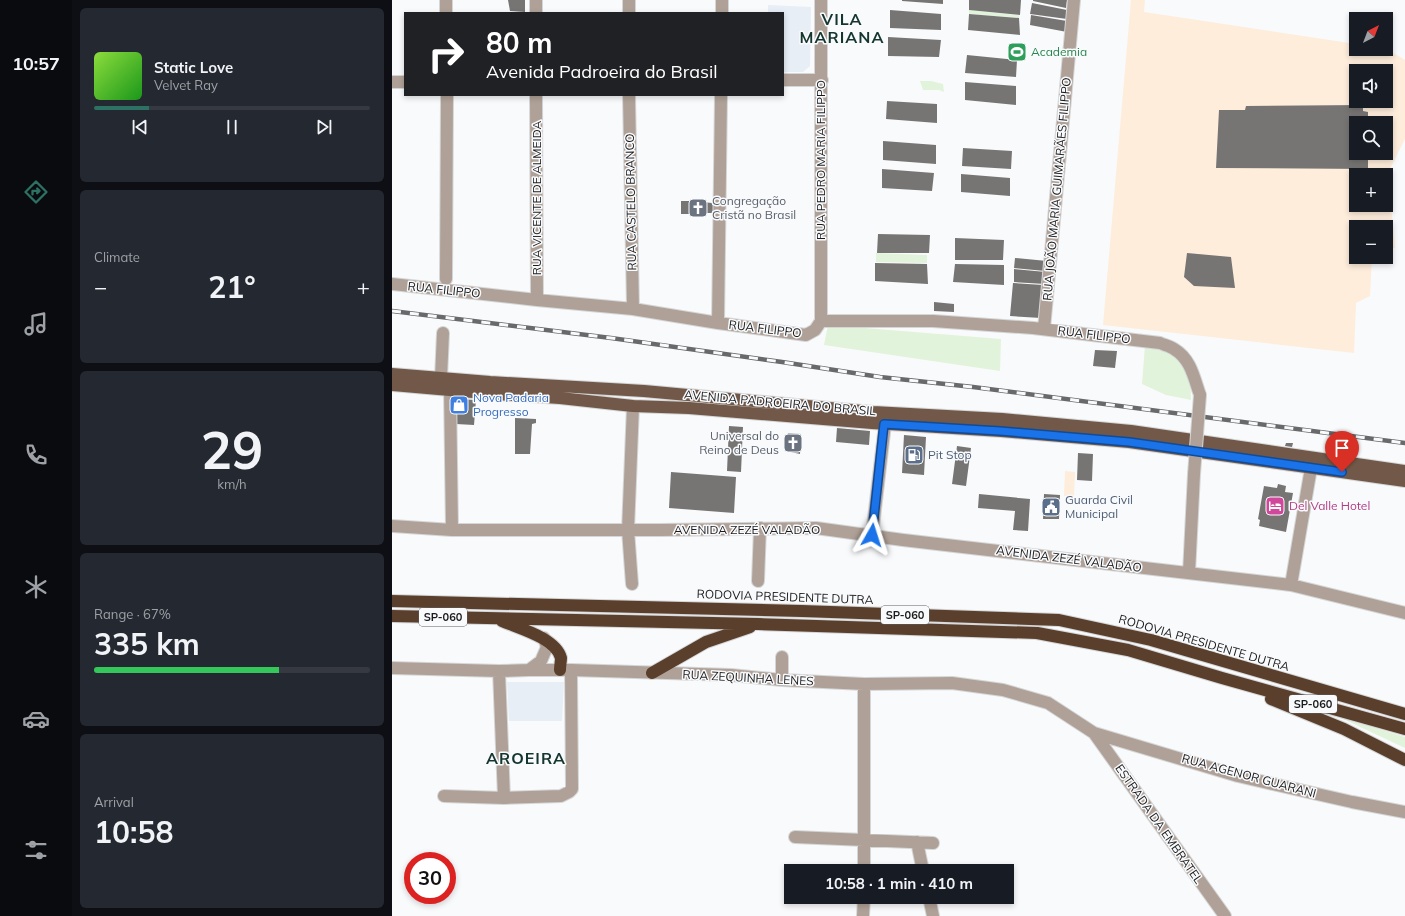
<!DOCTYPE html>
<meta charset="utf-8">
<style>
body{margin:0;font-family:Mulish,sans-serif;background:#242831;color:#f1f3f6;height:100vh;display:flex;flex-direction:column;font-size:15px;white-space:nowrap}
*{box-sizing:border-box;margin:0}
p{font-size:13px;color:#9ea1a6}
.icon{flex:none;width:22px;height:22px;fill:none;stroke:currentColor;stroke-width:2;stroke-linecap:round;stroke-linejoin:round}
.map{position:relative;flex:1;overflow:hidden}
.details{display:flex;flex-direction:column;gap:8px;padding:8px;background:#0d0f14;width:320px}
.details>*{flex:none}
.banner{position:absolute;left:12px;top:12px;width:380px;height:84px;border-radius:0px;box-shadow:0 2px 6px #0003;background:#202124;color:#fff;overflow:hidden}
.needle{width:26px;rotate:42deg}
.controls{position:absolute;left:957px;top:12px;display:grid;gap:8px}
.controls a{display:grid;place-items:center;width:44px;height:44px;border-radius:0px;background:#171b24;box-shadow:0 2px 6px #0003;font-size:20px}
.speed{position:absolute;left:12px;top:852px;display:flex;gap:8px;font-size:20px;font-weight:700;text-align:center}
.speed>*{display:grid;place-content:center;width:52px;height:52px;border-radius:50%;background:#171b24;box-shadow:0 2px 6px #0003;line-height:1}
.speed .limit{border:6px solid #d22;background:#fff;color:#111}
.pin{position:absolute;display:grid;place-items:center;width:34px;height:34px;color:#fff;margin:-41px -17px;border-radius:50% 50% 50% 0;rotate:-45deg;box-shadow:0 0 4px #0007}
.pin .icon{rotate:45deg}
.me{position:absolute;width:44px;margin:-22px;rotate:6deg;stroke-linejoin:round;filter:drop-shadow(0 0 3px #0008)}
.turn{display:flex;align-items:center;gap:14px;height:84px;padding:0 16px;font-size:18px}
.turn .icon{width:52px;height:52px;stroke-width:2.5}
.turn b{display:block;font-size:28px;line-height:34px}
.big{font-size:30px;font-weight:700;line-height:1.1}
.details .tile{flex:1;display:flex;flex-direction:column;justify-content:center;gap:6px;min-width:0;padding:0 14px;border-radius:6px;background:#242831}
.details .dial{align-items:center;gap:0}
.dial b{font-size:52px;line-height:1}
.song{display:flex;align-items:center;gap:12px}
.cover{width:48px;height:48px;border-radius:6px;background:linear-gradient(135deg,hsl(90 70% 55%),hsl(120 70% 35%))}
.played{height:4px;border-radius:2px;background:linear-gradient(90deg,#2d7164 20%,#363941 20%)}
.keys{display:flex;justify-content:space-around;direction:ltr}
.heat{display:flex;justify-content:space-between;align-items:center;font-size:22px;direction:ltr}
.charge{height:6px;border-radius:3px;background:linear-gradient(90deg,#34c759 67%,#363941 0)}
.trip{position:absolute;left:392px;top:864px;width:230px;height:40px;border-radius:0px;background:#171b24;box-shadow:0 2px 6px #0003;font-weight:700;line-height:40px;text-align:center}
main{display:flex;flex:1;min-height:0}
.tabs{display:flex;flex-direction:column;width:72px;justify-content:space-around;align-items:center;background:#090b0e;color:#9ea1a6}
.tabs .icon{width:28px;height:28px}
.tabs .active{color:#2d7164}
.tabs b{font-size:18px;color:#f1f3f6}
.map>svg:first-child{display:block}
</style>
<main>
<nav class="tabs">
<b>10:57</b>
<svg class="icon active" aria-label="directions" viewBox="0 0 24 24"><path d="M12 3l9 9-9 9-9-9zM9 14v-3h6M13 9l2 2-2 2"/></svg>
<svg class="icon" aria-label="music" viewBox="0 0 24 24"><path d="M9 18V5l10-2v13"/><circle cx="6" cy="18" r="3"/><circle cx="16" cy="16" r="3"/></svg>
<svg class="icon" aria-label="phone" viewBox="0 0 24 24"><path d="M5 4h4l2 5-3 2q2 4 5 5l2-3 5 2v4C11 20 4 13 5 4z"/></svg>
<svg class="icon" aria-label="climate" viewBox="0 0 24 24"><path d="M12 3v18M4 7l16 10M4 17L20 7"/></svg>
<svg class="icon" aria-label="car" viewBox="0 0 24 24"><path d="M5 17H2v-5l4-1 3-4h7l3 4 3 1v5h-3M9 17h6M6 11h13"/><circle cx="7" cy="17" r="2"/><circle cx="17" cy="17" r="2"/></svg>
<svg class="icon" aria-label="filters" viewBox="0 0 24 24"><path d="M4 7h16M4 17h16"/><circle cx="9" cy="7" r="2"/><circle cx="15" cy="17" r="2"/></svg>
</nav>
<section class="details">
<div class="tile">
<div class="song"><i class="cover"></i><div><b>Static Love</b><p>Velvet Ray</p></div></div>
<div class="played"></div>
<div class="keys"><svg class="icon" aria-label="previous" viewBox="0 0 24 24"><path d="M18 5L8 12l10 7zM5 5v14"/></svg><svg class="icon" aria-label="pause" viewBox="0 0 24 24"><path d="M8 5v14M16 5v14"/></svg><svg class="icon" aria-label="next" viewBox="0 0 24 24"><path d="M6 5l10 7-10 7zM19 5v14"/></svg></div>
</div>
<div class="tile"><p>Climate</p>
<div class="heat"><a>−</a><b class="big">21°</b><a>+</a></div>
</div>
<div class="tile dial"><b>29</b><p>km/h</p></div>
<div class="tile"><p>Range · 67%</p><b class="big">335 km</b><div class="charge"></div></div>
<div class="tile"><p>Arrival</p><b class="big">10:58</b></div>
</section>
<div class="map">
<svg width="1013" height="916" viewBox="0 0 1013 916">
<rect width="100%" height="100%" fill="#f9fafc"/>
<path fill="#e8eef6" d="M376 5 419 7 418 66 411 72H391V13H376Z
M115 682H172L170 721H117Z"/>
<path fill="#feeddb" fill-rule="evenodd" d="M739 0H753L752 12 964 44V49H995L1013 60V139L996 173 1003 248 994 249V227H964V257H980L978 296 964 303 962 353 711 325ZM964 71H994V101H964ZM964 123H994V153H964ZM964 175H994V205H964Z
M673 471 683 472 682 496H672Z"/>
<path fill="#e2f3db" d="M577 10 627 15V18L577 14Z
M528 81H539L551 84 552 92 547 90H531Z
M484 253 535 255V263L484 262Z
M436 325 609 339 608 371 432 345Z
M753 345 782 352 798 370 799 400 774 395 750 384Z
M947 717 1013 737V748Z"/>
<path fill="#777574" d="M116 0H133V12L118 11Z
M510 0H551V4L510 1Z
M577 0H629L628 15 577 10Z
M641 0H675L674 8 641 1Z
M640 3 675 10V19L638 14Z
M498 10 549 14V30L498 28Z
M577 14 627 18 628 35 576 30Z
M639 15 675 21V32L638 25Z
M496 37 549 40 547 57 496 56Z
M622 45 629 46 628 59H622Z
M575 55 625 60 624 77 573 73Z
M573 82 624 86V105L573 100Z
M495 101 545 104V123L494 119Z
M971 105V111L976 112V123H964V153H976V169L824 168 827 110H853L854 106Z
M491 141 544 145V164L491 160Z
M571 148 620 151 619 169 570 166Z
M490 169 542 173 540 191 490 188Z
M569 174 618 178V196L569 192Z
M289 201H310V202L320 203V205H322L323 211H320V213H310V214H289Z
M486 234 538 235 537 253H485Z
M563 238 612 240 611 260H563Z
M795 253 839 257 843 288 802 286 792 277Z
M623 258 655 261 653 271 622 268Z
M483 263 535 264 536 284 483 281Z
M563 264 612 265V285L561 282Z
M622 269 654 272 653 284 622 282Z
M621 283 651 285 649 318 618 316Z
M542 302 562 304V312L542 311Z
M703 350 725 351 723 368 701 366Z
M66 399 84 400 82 425 64 424Z
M123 418 144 419V423L140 424 138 454H123Z
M337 426 351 427 349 472 335 471Z
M445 428 478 431 477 445 444 442Z
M396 433 409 434 408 454 394 451Z
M512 435 534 437 532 475 510 473Z
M894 443H901L900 447 893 446Z
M565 446 579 448 574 486 560 484Z
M686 453 701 454 700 481 685 480Z
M279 472 344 477 342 513 277 508Z
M886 484 894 486 893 492 901 493 894 532 867 526 868 520 866 519 872 486 885 488Z
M587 494 638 499 636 531 621 530 623 511 586 508Z
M652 494 668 495 667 519H651Z"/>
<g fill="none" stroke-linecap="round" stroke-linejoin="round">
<g stroke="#d5d6d8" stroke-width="14">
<path id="minor" d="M54 0V13
M144 0V13
M237 0V13
M330 13V0
M391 80H430
M0 82H13
M144 95 145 300
M237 95 241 309
M54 279 55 95
M0 284 145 300 241 309 326 323 414 335 423 330 429 321V0
M429 321H541L641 328 768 343C772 345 778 346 782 349 799 359 802 378 808 395
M326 323 329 95
M652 329 682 0
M49 378 51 333
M58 390 60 530
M0 526 60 530H267L424 528 511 540 899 585 1013 613
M480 535 493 424
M797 573 802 474
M366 581 368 528
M240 584 236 530 241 406
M899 585 919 468
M0 668 107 671 137 670H179L339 675 390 680 472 684 560 683 611 690 656 703 702 733 846 776 960 802 1013 812
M137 670 149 661 155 647 152 638
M107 671 112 798
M390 680V657
M702 733 833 916
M52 796 112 798 169 796 177 792 180 789 179 670
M403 837 541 843
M525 842 531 871
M472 871V684
M537 897 541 916
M471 916 472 897"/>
</g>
<g stroke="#d5d6d8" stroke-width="14">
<path id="major" d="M0 374 98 382 252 391 481 412 610 419 739 431 1013 471
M0 385 104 394 168 398 241 406 297 408 480 423 609 431 737 442 1013 481"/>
</g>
<g stroke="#d5d6d8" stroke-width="14">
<path id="highway" d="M0 601 410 611 667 620 759 640 1013 714
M0 616 366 624 645 633 736 650 830 678 1013 729
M110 621C126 628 164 638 169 658 169 661 168 666 168 670
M260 673 314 642 358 627
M879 699 952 729 1013 760"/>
</g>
<use href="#minor" stroke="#afa197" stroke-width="12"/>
<use href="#major" stroke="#715848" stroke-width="12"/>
<use href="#highway" stroke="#5a3f2c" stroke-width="12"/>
<g stroke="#68696a" stroke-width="4.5">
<path id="rail" d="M0 311 219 338 390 362 488 377 581 387 1013 443"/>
</g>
<use href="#rail" stroke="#f9fafc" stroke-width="3" stroke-dasharray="9" stroke-linecap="butt"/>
<g stroke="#d5d6d8" stroke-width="14" stroke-linecap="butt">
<path id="minor-bridge" d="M802 474 808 395"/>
</g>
<use href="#minor-bridge" stroke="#afa197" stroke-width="12"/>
</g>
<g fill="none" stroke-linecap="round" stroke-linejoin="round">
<g stroke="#114b97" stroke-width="10">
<path id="route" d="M480 535 492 424 608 431 737 442 950 472"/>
</g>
<use href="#route" stroke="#1a73e8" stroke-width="7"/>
</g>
<defs>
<g id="stadium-square" transform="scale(1)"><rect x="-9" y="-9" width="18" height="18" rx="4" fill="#2e9e5b" stroke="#f9fafc"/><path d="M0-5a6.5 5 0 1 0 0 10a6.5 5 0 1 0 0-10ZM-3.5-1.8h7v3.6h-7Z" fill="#fff"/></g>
<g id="church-square" transform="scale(1)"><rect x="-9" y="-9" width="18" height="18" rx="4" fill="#6b7280" stroke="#f9fafc"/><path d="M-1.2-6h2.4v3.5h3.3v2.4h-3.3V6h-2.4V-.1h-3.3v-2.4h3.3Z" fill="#fff"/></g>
<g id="shop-square" transform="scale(1)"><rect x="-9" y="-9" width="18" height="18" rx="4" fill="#3f7fe0" stroke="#f9fafc"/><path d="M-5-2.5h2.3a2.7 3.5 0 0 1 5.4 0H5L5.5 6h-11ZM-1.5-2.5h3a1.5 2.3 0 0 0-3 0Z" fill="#fff"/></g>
<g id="fuel-square" transform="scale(1)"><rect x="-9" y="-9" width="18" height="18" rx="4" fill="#5c6f8a" stroke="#f9fafc"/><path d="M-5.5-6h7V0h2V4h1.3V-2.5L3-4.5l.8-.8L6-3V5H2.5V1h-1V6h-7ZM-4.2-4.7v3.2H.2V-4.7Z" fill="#fff"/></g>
<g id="hotel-square" transform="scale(1)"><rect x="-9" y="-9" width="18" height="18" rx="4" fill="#d1479c" stroke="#f9fafc"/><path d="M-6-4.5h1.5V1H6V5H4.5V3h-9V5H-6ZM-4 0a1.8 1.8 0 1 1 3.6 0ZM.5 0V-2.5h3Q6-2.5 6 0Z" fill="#fff"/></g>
<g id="civic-square" transform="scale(1)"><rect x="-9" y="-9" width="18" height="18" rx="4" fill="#5c6f8a" stroke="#f9fafc"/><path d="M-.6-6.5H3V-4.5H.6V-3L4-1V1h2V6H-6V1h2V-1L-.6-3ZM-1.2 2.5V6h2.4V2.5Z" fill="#fff"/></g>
</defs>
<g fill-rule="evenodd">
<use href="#stadium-square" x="625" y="52"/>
<use href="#church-square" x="306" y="208"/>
<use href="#shop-square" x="67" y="405"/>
<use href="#church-square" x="401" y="443"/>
<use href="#fuel-square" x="522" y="455"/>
<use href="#hotel-square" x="883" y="506"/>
<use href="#civic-square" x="659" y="507"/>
</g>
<g text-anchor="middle" stroke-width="3" stroke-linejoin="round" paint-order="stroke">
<g fill="#f9fafc" stroke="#5e5e5f" stroke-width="1">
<rect x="489" y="606" width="48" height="18" rx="3"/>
<rect x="27" y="608" width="48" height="18" rx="3"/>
<rect x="897" y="695" width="48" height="18" rx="3"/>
</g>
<g font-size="11" font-weight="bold" fill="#1b1b1c">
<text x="513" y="619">SP-060</text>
<text x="51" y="621">SP-060</text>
<text x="921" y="708">SP-060</text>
</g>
<g font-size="12" fill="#27864d" stroke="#f9fafc" text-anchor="start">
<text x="639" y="56">Academia</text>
</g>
<g font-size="12" fill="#1b1b1c" stroke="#f9fafc">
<text transform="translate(429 160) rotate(-90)" y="4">RUA PEDRO MARIA FILIPPO</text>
<text transform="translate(665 189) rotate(-85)" y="4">RUA JOÃO MARIA GUIMARÃES FILIPPO</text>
<text transform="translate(145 198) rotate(-90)" y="4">RUA VICENTE DE ALMEIDA</text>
<text transform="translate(239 202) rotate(-91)" y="4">RUA CASTELO BRANCO</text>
<text transform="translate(52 290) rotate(6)" y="4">RUA FILIPPO</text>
<text transform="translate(373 329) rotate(7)" y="4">RUA FILIPPO</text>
<text transform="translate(702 335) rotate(7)" y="4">RUA FILIPPO</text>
<text transform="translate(388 403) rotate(5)" y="4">AVENIDA PADROEIRA DO BRASIL</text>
<text x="355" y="534">AVENIDA ZEZÉ VALADÃO</text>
<text transform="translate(677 559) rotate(7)" y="4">AVENIDA ZEZÉ VALADÃO</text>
<text transform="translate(393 597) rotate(2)" y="4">RODOVIA PRESIDENTE DUTRA</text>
<text transform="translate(812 643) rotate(16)" y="4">RODOVIA PRESIDENTE DUTRA</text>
<text transform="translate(356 678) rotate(3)" y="4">RUA ZEQUINHA LENES</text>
<text transform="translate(857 776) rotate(15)" y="4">RUA AGENOR GUARANI</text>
<text transform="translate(767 824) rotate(55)" y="4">ESTRADA DA EMBRATEL</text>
</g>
<g font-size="12" fill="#5b616d" stroke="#f9fafc" text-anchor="start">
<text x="320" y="205">Congregação<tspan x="320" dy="14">Cristã no Brasil</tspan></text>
<text x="387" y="440" text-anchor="end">Universal do<tspan x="387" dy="14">Reino de Deus</tspan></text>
</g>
<g font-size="12" fill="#366cbe" stroke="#f9fafc" text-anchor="start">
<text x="81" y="402">Nova Padaria<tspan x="81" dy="14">Progresso</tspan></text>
</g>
<g font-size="12" fill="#4e5e75" stroke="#f9fafc" text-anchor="start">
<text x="536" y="459">Pit Stop</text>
<text x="673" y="504">Guarda Civil<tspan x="673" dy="14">Municipal</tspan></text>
</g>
<g font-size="12" fill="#b23c85" stroke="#f9fafc" text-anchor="start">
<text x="897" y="510">Del Valle Hotel</text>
</g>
<g font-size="16" font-weight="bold" letter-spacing="1" fill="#15352f" stroke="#f9fafc">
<text x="450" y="25">VILA<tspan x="450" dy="18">MARIANA</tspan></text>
<text x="134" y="764">AROEIRA</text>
</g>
</g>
</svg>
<div class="controls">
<a><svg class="needle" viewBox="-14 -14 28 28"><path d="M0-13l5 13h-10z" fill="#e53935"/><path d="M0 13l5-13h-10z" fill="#9ea1a6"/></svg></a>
<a><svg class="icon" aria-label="sound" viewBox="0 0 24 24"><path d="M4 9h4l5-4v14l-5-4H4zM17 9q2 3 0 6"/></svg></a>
<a><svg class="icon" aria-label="search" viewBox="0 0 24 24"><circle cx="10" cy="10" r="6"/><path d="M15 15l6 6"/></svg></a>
<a>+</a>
<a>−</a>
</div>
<div class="speed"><div class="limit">30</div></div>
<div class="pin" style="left:950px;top:472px;background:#d93025"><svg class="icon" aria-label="arrive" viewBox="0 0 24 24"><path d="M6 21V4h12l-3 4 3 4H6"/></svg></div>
<svg class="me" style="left:480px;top:535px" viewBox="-20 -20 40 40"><path d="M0-17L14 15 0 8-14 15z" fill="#1a73e8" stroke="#fff" stroke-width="4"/></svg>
<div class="trip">10:58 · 1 min · 410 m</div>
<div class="banner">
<div class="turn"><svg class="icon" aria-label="right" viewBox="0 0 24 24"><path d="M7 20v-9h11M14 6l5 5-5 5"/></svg><div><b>80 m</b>Avenida Padroeira do Brasil</div></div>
</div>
</div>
</main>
